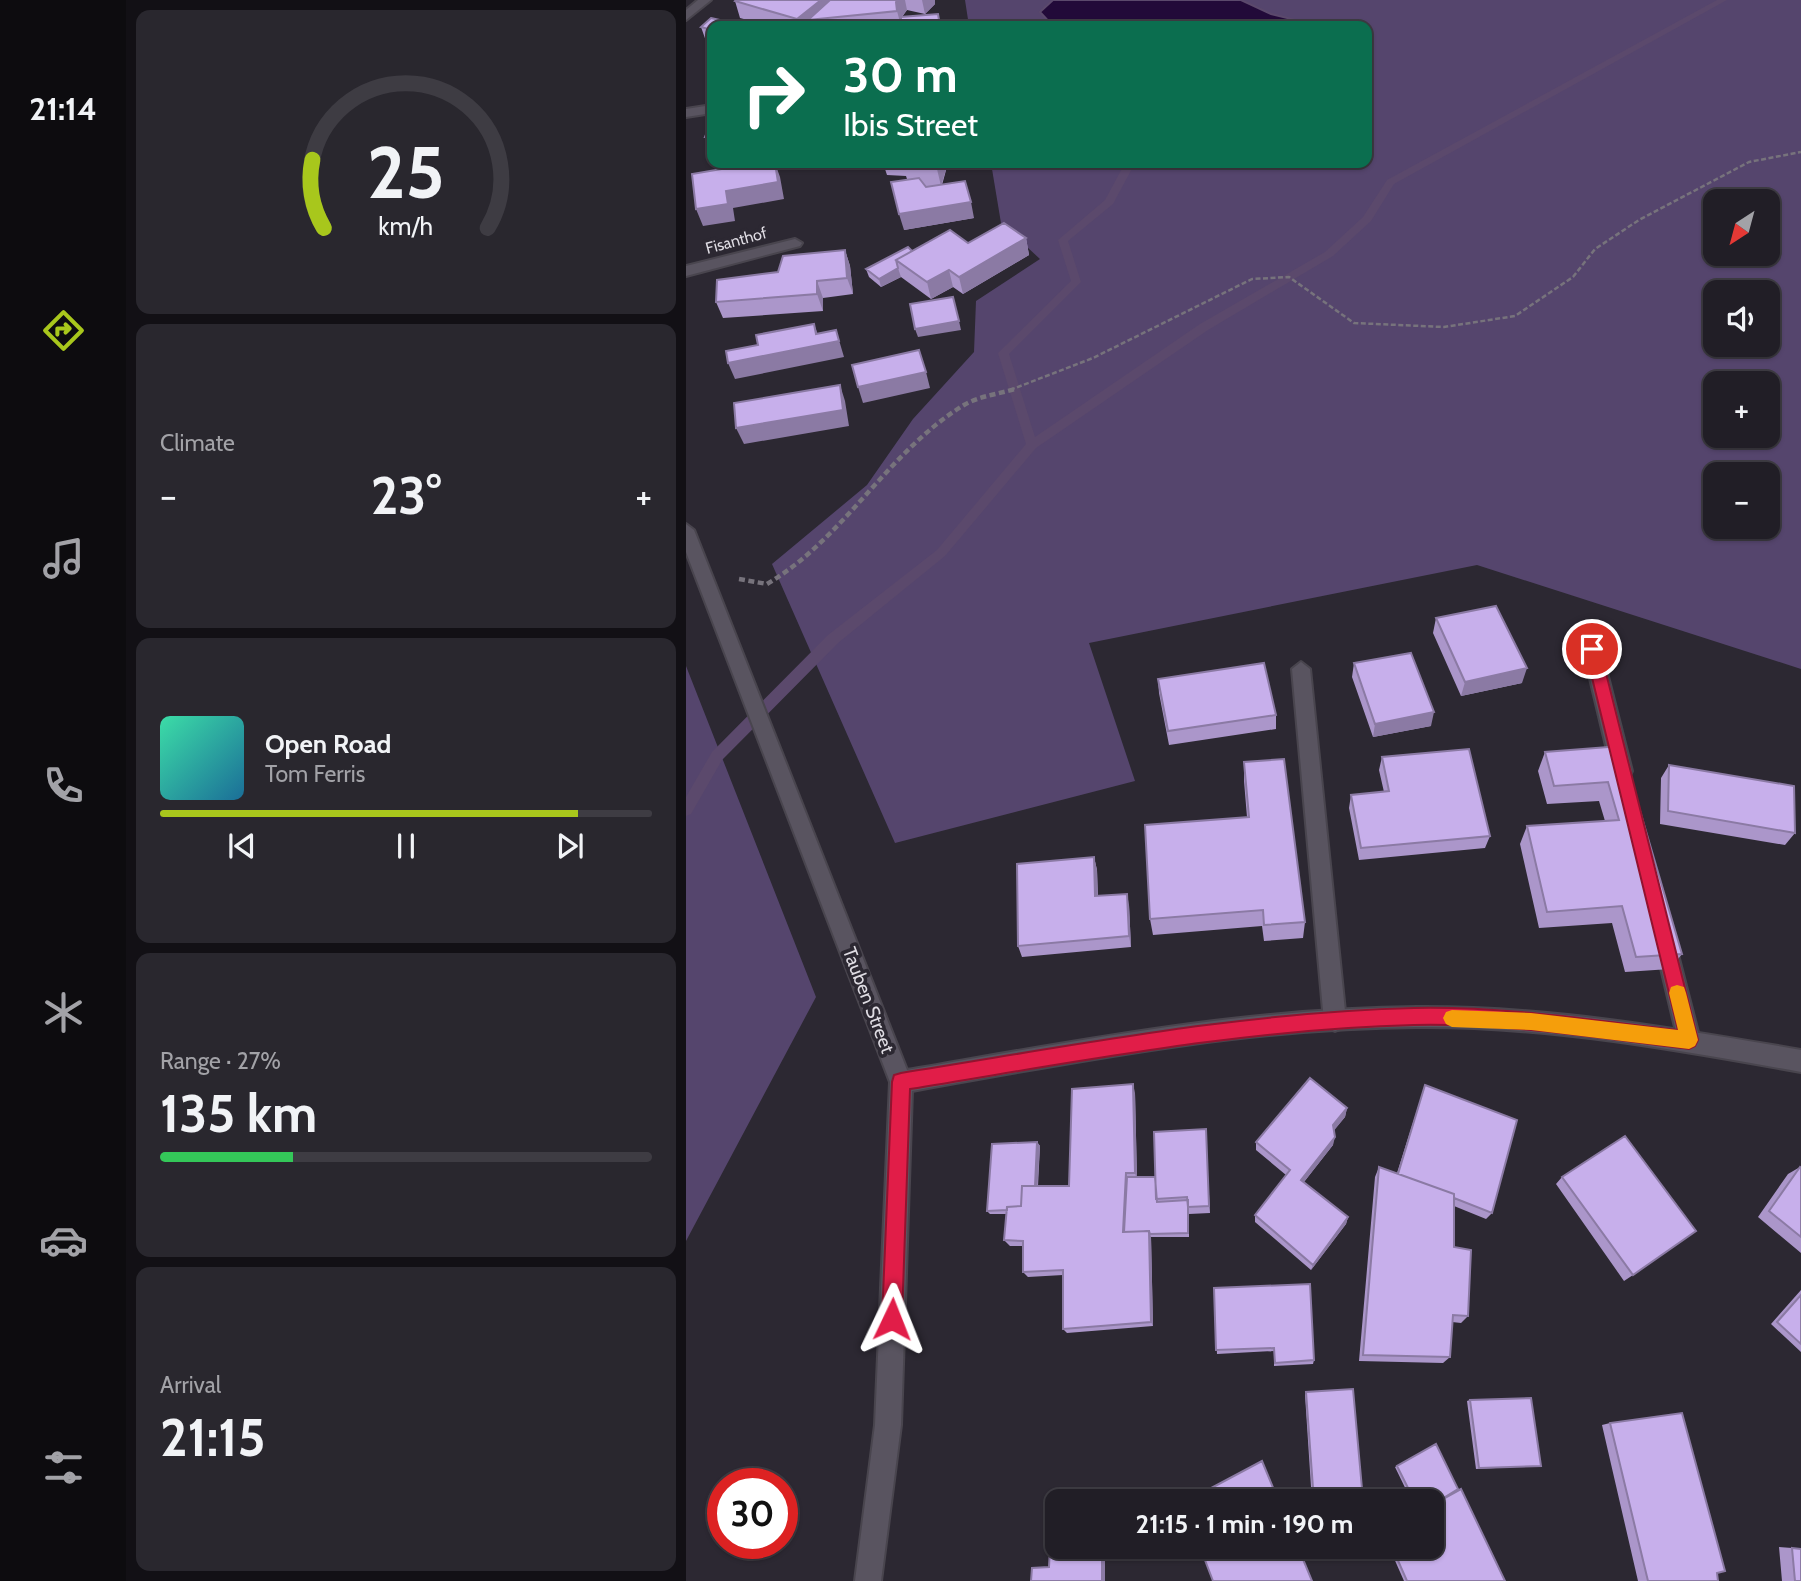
<!DOCTYPE html>
<meta charset="utf-8">
<style>
body{margin:0;font-family:Cabin,sans-serif;background:#29272e;color:#f1f3f6;height:100vh;display:flex;flex-direction:column;font-size:26px;white-space:nowrap}
*{box-sizing:border-box;margin:0}
p{font-size:23px;color:#a2a2a7}
.icon{flex:none;width:38px;height:38px;fill:none;stroke:currentColor;stroke-width:2;stroke-linecap:round;stroke-linejoin:round}
.map{position:relative;flex:1;overflow:hidden}
.sheet{display:flex;flex-direction:column;gap:10px;padding:10px;background:#121015;width:560px}
.sheet>*{flex:none}
.guide{position:absolute;left:21px;top:21px;width:665px;height:147px;border-radius:14px;box-shadow:0 2px 5px #0004,0 0 0 2px #3e3c43;background:#0b6e4f;color:#fff;overflow:hidden}
.needle{width:46px;rotate:216deg}
.fabs{position:absolute;left:1017px;top:189px;display:grid;gap:14px}
.fabs a{display:grid;place-items:center;width:77px;height:77px;border-radius:14px;background:#211e26;box-shadow:0 2px 5px #0004,0 0 0 2px #3e3c43;font-size:35px}
.speed{position:absolute;left:21px;top:1468px;display:flex;gap:14px;font-size:35px;font-weight:700;text-align:center}
.speed>*{display:grid;place-content:center;width:91px;height:91px;border-radius:50%;background:#211e26;box-shadow:0 2px 5px #0004,0 0 0 2px #3e3c43;line-height:1}
.speed .limit{border:10px solid #d22;background:#fff;color:#111}
.pin{position:absolute;display:grid;place-items:center;width:60px;height:60px;color:#fff;margin:-30px;border:4px solid #fff;border-radius:50%;box-shadow:0 2px 7px #0007}
.me{position:absolute;width:77px;margin:-38px;rotate:2deg;stroke-linejoin:round;filter:drop-shadow(0 0 5px #0008)}
.turn{display:flex;align-items:center;gap:24px;height:147px;padding:0 21px;font-size:32px}
.turn .icon{width:91px;height:91px;stroke-width:2.5}
.turn b{display:block;font-size:49px;line-height:60px}
.big{font-size:52px;font-weight:700;line-height:1.1}
.sheet .card{flex:1;display:flex;flex-direction:column;justify-content:center;gap:10px;min-width:0;padding:0 24px;border-radius:14px;background:#29272e}
.sheet .dial{align-items:center;gap:0}
.dial svg{height:182px;overflow:visible;fill:none;stroke:#3e3c43;stroke-width:7;stroke-linecap:round;text-anchor:middle}
.dial text{fill:#f1f3f6;stroke:none}
.song{display:flex;align-items:center;gap:21px}
.cover{width:84px;height:84px;border-radius:10px;background:linear-gradient(135deg,hsl(160 70% 55%),hsl(200 70% 35%))}
.played{height:7px;border-radius:4px;background:linear-gradient(90deg,#a8c71c 85%,#3e3c43 85%)}
.keys{display:flex;justify-content:space-around;direction:ltr}
.heat{display:flex;justify-content:space-between;align-items:center;font-size:38px;direction:ltr}
.charge{height:10px;border-radius:5px;background:linear-gradient(90deg,#34c759 27%,#3e3c43 0)}
.trip{position:absolute;left:359px;top:1489px;width:399px;height:70px;border-radius:14px;background:#211e26;box-shadow:0 2px 5px #0004,0 0 0 2px #3e3c43;font-weight:700;line-height:70px;text-align:center}
main{display:flex;flex:1;min-height:0}
.menu{display:flex;flex-direction:column;width:126px;justify-content:space-around;align-items:center;background:#0d0c0f;color:#a2a2a7}
.menu .icon{width:49px;height:49px}
.menu .selected{color:#a8c71c}
.menu b{font-size:32px;color:#f1f3f6}
.map>svg:first-child{display:block}
</style>
<main>
<nav class="menu">
<b>21:14</b>
<svg class="icon selected" aria-label="directions" viewBox="0 0 24 24"><path d="M12 3l9 9-9 9-9-9zM9 14v-3h6M13 9l2 2-2 2"/></svg>
<svg class="icon" aria-label="music" viewBox="0 0 24 24"><path d="M9 18V5l10-2v13"/><circle cx="6" cy="18" r="3"/><circle cx="16" cy="16" r="3"/></svg>
<svg class="icon" aria-label="phone" viewBox="0 0 24 24"><path d="M5 4h4l2 5-3 2q2 4 5 5l2-3 5 2v4C11 20 4 13 5 4z"/></svg>
<svg class="icon" aria-label="climate" viewBox="0 0 24 24"><path d="M12 3v18M4 7l16 10M4 17L20 7"/></svg>
<svg class="icon" aria-label="car" viewBox="0 0 24 24"><path d="M5 17H2v-5l4-1 3-4h7l3 4 3 1v5h-3M9 17h6M6 11h13"/><circle cx="7" cy="17" r="2"/><circle cx="17" cy="17" r="2"/></svg>
<svg class="icon" aria-label="filters" viewBox="0 0 24 24"><path d="M4 7h16M4 17h16"/><circle cx="9" cy="7" r="2"/><circle cx="15" cy="17" r="2"/></svg>
</nav>
<section class="sheet">
<div class="card dial"><svg viewBox="0 0 100 80">
<path d="M14 69A42 42 0 1 1 86 69"/>
<path d="M14 69A42 42 0 0 1 9 39" stroke="#a8c71c"/>
<text x="50" y="56" font-size="32" font-weight="700">25</text>
<text x="50" y="72" font-size="11">km/h</text>
</svg></div>
<div class="card"><p>Climate</p>
<div class="heat"><a>−</a><b class="big">23°</b><a>+</a></div>
</div>
<div class="card">
<div class="song"><i class="cover"></i><div><b>Open Road</b><p>Tom Ferris</p></div></div>
<div class="played"></div>
<div class="keys"><svg class="icon" aria-label="previous" viewBox="0 0 24 24"><path d="M18 5L8 12l10 7zM5 5v14"/></svg><svg class="icon" aria-label="pause" viewBox="0 0 24 24"><path d="M8 5v14M16 5v14"/></svg><svg class="icon" aria-label="next" viewBox="0 0 24 24"><path d="M6 5l10 7-10 7zM19 5v14"/></svg></div>
</div>
<div class="card"><p>Range · 27%</p><b class="big">135 km</b><div class="charge"></div></div>
<div class="card"><p>Arrival</p><b class="big">21:15</b></div>
</section>
<div class="map">
<svg width="1115" height="1581" viewBox="0 0 1115 1581">
<rect width="100%" height="100%" fill="#2c2832"/>
<path fill="#55456d" fill-rule="evenodd" d="M279 0H1115V669L791 565 403 643 449 781 209 843 86 564 181 485 227 419 288 352 290 301 354 259 315 223 305 163H681V26H283ZM1029 201H1082V254H1029ZM1029 292H1082V345H1029ZM1029 383H1082V436H1029ZM1029 474H1082V527H1029Z
M0 666 130 997 0 1241Z"/>
<path fill="#220a39" stroke="#5b496c" stroke-width="2" d="M367 0H555L585 14 626 24 617 26H367L354 12Z"/>
<g fill="none" stroke-linecap="round" stroke-linejoin="round">
<path fill="#5b496c" fill-rule="evenodd" d="M1031 0H1041L708 184 685 221 647 256 522 330 350 448 259 556 152 643 36 760 5 814 0 816V797L26 752 142 635 251 550 340 444 312 353 385 281 372 240 419 200 439 163H449L427 204 382 241 395 282 323 354 349 437 514 324 639 252 677 217 701 180Z"/>
<g stroke="#49454e" stroke-width="4">
<path id="service" d="M906 642 915 649 946 771 943 777H929L926 771 897 649Z
M615 662 624 669 660 1021 657 1028 649 1031 641 1028 638 1021 606 669Z
M979 933 986 936 989 943 1014 1040 1011 1047 1003 1050 995 1047 992 1040 969 943 972 936Z"/>
</g>
<g stroke="#49454e" stroke-width="4">
<path id="minor" d="M12 0H25L0 20V10Z
M26 105V113L0 117V109Z
M109 239 116 243 114 246 0 276V266Z
M0 524 8 530 221 1070C390 1041 559 1008 731 1007 860 1006 988 1028 1115 1050V1072C988 1049 860 1026 731 1027 560 1028 393 1061 226 1091L215 1425 195 1581H169L189 1425 204 1082 0 552Z"/>
</g>
<path stroke="#77737c" stroke-width="2.5" stroke-dasharray="5 2.5" stroke-linecap="butt" d="M324 390 407 358 566 279 603 277 668 323 758 327 829 316 887 277 909 249 953 220 1063 162 1115 152"/>
<path stroke="#77737c" stroke-width="4.5" stroke-dasharray="6 3.5" stroke-linecap="butt" d="M53 579 81 584C159 538 201 452 278 405 293 396 313 394 329 389"/>
<use href="#service" fill="#595460" fill-rule="evenodd"/>
<use href="#minor" fill="#595460" fill-rule="evenodd"/>
</g>
<path fill="#ab96ca" d="M50 0H249V4L239 14 221 10 216 17 252 14 255 26H84L54 18 49 1Z
M26 26V53L23 44H21L15 27Z
M26 120V154L19 137Z
M197 163H262L256 185 288 218 218 230 221 179 220 176 201 175Z
M340 238 343 255 277 294 267 287 245 299 215 277 195 287 183 277 180 269 226 251 282 243Z
M159 250 164 266 167 294 137 298V311L37 318 30 302 92 272Z
M750 618 836 683 775 696 747 633Z
M668 663 745 726 687 737 666 677Z
M472 679 590 715V729L483 745 473 693Z
M935 746 996 954 984 969 939 972 926 923 853 928 834 844 841 826 919 821 913 801 861 804 852 771 859 752Z
M696 757 804 836 799 848 673 860 663 808 665 795 698 792 693 770Z
M558 762 619 922 617 938 578 941 576 926 467 935 464 919 561 817 558 781Z
M983 765 1109 833 1099 845 974 824 975 778Z
M408 857 411 870 412 896 443 905 445 947 336 957 332 946Z
M739 1085 806 1213 800 1219 768 1206V1247L782 1316 775 1323 766 1322 764 1357 757 1363 673 1361 689 1177 693 1167 711 1173Z
M449 1093 451 1177H469L520 1137 524 1213 503 1214V1212V1237H465L467 1326 381 1333 377 1329V1275L342 1277 337 1272V1246H324L318 1240 320 1214H304L301 1211 351 1142 354 1146 352 1186H383Z
M661 1108 659 1117 648 1130 647 1145 618 1182 662 1217 660 1224 625 1270 569 1222V1215L600 1175 570 1150V1142Z
M1114 1167 1115 1168V1253L1072 1217 1102 1174Z
M876 1177 947 1275 938 1281 870 1184Z
M528 1288 628 1360 627 1364 588 1366V1351L531 1354Z
M1115 1290V1352L1085 1324Z
M620 1392 655 1502H626L619 1395Z
M784 1400 851 1466 790 1469 781 1401Z
M924 1423 1032 1581H952L916 1425Z
M748 1445 772 1489H775L819 1581H718L703 1547H746V1502H726L709 1467Z
M1093 1547 1106 1548 1115 1581H1096Z"/>
<path fill="#8b7aa4" d="M135 0H146L122 20 123 26H113L111 19Z
M212 0H219L221 10 214 19 215 26 211 11 210 2Z
M236 0H249V4L239 14Z
M89 163 94 177 98 199 47 208 49 221 17 226 10 209Z
M253 163H262L255 186 251 169Z
M285 202 288 218 218 230 213 214Z
M340 238 343 255 277 294 273 277Z
M159 250 164 266 167 294 161 278Z
M212 268 215 277 195 287 193 279Z
M263 270 267 287 245 299 241 282Z
M131 281 137 298V311L131 294Z
M273 321 275 330 232 337 229 329Z
M128 324 134 340 150 330 158 357 49 379 42 363 130 334Z
M240 372 244 388 177 403 172 387Z
M154 385 159 401 163 426 58 444 50 428Z
M841 668 836 683 775 696 779 682Z
M748 712 745 726 687 737 689 724Z
M408 857 411 870 412 908 409 896Z
M441 894 443 905 445 947 443 936Z
M447 1084 449 1093 451 1180 449 1173Z
M661 1108 659 1117 646 1133 647 1125Z
M649 1137 647 1145 614 1187 615 1180Z
M351 1142 354 1146 351 1193 349 1190Z
M440 1173 442 1180 439 1235 437 1232Z
M662 1217 660 1224 625 1270 627 1265Z
M463 1231 465 1237 467 1326 465 1322Z
M416 1547H419V1581H416Z"/>
<path fill="#c7afeb" stroke="#8b7aa4" stroke-width="2" d="M50 0H135L111 19 49 1Z
M144 0H212L210 2 211 11 122 20Z
M252 14 254 26H159L215 21V17Z
M25 18 60 26H26V30L15 27Z
M26 120V137H19Z
M71 163H89L92 182 40 191 42 204 10 209 6 174Z
M220 163H253L251 169 218 168Z
M233 178 240 187 279 181 285 202 213 214 205 182Z
M318 223 340 238 273 277 263 270 241 282 210 260 264 230 282 243Z
M222 247 226 251 210 260 212 268 193 279 180 269Z
M159 250 161 278 131 281V294L30 302 31 280 92 272 97 256Z
M267 297 273 321 229 329 224 304Z
M128 324 130 334 150 330 153 341 42 363 40 351 72 345 70 335Z
M233 350 240 372 172 387 166 365Z
M154 385 157 410 50 428 48 403Z
M810 606 841 668 779 682 750 618Z
M725 653 748 712 689 724 668 663Z
M578 663 590 715 482 731 472 679Z
M935 746 996 954 950 957 936 906 861 912 841 826 933 820 922 782 868 786 859 752Z
M783 749 804 836 675 848 665 795 703 791 696 757Z
M598 759 619 922 578 925 577 910 464 919 459 825 563 817 558 762Z
M983 765 1108 786 1109 833 982 811Z
M408 857 409 896 441 894 443 936 332 946 331 864Z
M624 1078 661 1108 647 1125 649 1137 615 1180 662 1217 627 1265 569 1215 604 1170 570 1142Z
M447 1084 449 1173H440L437 1232 463 1231 465 1322 377 1329V1270L337 1272V1241L318 1240 321 1207 335 1206 336 1186H383L386 1089Z
M739 1085 831 1120 806 1213 768 1198V1194L712 1174Z
M520 1129 523 1206 502 1207 501 1197 470 1199 468 1132Z
M939 1136 1010 1231 947 1275 876 1177Z
M351 1142 349 1186H336L335 1206 321 1207V1210L301 1211 306 1144Z
M693 1167 768 1194V1247L785 1250 782 1316 767 1315 764 1357 677 1355Z
M1114 1167 1115 1168V1237L1083 1211Z
M441 1177H469L471 1202 502 1200V1233L464 1234 463 1231 438 1232Z
M624 1284 628 1360 589 1363 588 1348 530 1350 528 1288Z
M1115 1295V1344L1091 1322Z
M667 1389 677 1500 628 1502 620 1392Z
M845 1398 855 1466 793 1468 784 1400Z
M996 1413 1039 1571 1031 1573 1032 1581H962L924 1423Z
M750 1444 772 1489 746 1505V1502H729L711 1466Z
M576 1461 593 1502H499Z
M775 1489 819 1581H721L706 1547H746V1505Z
M371 1528V1547H416V1581H345L346 1568 363 1567 365 1529Z
M514 1547H612L626 1581H527Z
M1106 1548 1115 1549V1581H1109Z"/>
<path fill="#e11d48" stroke="#92132f" stroke-width="2" d="M906 643 914 649 1012 1040 1009 1046 1003 1049C912 1038 820 1023 728 1025 559 1029 391 1062 224 1089L216 1319 213 1326 206 1329 199 1326 196 1319 206 1082 208 1075 215 1073C385 1046 556 1012 728 1008 817 1006 905 1020 992 1030L899 649Z"/>
<path fill="#f59e0b" d="M991 985 998 987 1000 993 1012 1040 1009 1046 1003 1049 845 1030 766 1027 760 1024 757 1018 760 1012 766 1010 845 1013 992 1030 983 993 985 987Z"/>
<g text-anchor="middle" stroke-width="7" stroke-linejoin="round" paint-order="stroke">
<g font-size="16" fill="#dfdce3" stroke="#2c2832">
<text transform="translate(50 240) rotate(-15)" y="6">Fisanthof</text>
</g>
<g font-size="19" fill="#dfdce3" stroke="#2c2832">
<text transform="translate(183 1000) rotate(69)" y="7">Tauben Street</text>
</g>
</g>
</svg>
<div class="fabs">
<a><svg class="needle" viewBox="-14 -14 28 28"><path d="M0-13l5 13h-10z" fill="#e53935"/><path d="M0 13l5-13h-10z" fill="#a2a2a7"/></svg></a>
<a><svg class="icon" aria-label="sound" viewBox="0 0 24 24"><path d="M4 9h4l5-4v14l-5-4H4zM17 9q2 3 0 6"/></svg></a>
<a>+</a>
<a>−</a>
</div>
<div class="speed"><div class="limit">30</div></div>
<div class="pin" style="left:906px;top:649px;background:#d93025"><svg class="icon" aria-label="arrive" viewBox="0 0 24 24"><path d="M6 21V4h12l-3 4 3 4H6"/></svg></div>
<svg class="me" style="left:206px;top:1319px" viewBox="-20 -20 40 40"><path d="M0-17L14 15 0 8-14 15z" fill="#e11d48" stroke="#fff" stroke-width="4"/></svg>
<div class="trip">21:15 · 1 min · 190 m</div>
<div class="guide">
<div class="turn"><svg class="icon" aria-label="right" viewBox="0 0 24 24"><path d="M7 20v-9h11M14 6l5 5-5 5"/></svg><div><b>30 m</b>Ibis Street</div></div>
</div>
</div>
</main>
